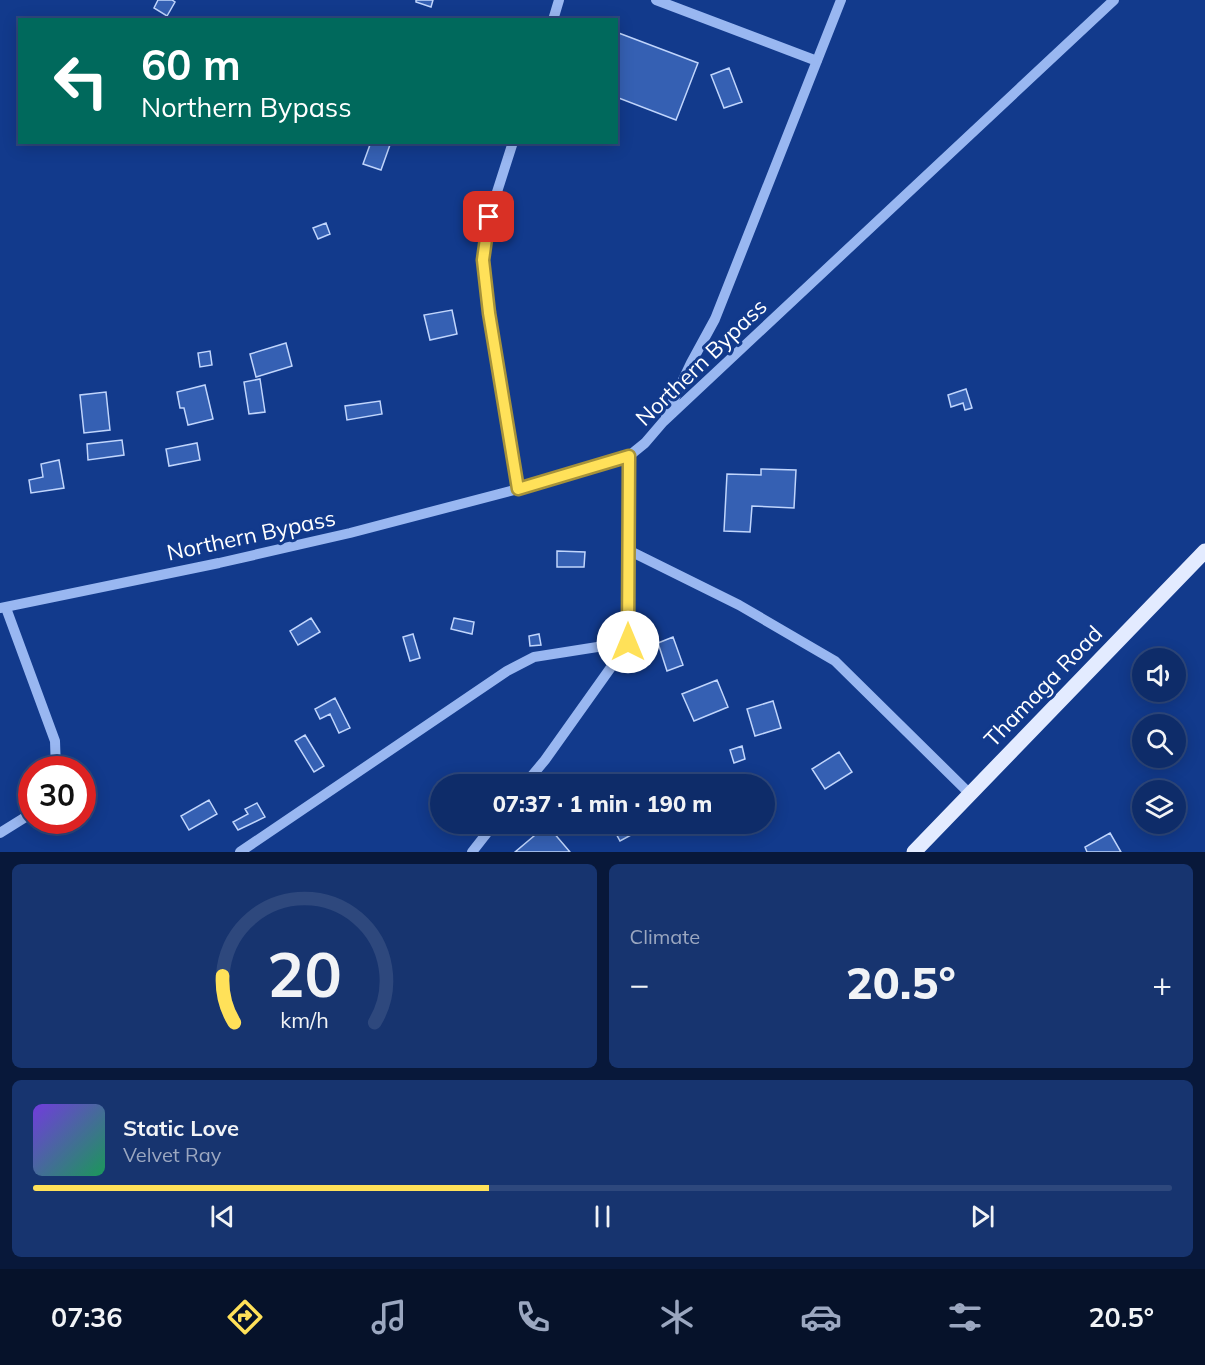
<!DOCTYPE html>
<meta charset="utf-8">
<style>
body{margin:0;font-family:Mulish,sans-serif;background:#17346f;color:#f1f3f6;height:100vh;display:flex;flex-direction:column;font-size:22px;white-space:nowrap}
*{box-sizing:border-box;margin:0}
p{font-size:20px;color:#9ba7c0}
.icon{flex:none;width:33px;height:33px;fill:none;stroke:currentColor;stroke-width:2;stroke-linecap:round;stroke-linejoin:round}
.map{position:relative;height:852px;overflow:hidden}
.panel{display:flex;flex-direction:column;gap:12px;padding:12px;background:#08183a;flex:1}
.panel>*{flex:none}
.hud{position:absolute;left:18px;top:18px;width:600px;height:126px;border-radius:0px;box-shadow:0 3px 15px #0003,0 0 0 2px #2e487d;background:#00695c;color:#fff;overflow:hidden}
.fabs{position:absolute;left:1132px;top:648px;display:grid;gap:12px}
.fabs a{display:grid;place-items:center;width:54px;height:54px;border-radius:50%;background:#0e2c69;box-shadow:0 3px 15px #0003,0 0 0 2px #2e487d;font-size:30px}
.speed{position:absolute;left:18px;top:756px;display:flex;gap:12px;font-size:30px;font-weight:700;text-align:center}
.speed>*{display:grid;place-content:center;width:78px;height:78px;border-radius:50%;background:#0e2c69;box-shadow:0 3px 15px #0003,0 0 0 2px #2e487d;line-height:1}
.speed .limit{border:9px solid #d22;background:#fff;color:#111}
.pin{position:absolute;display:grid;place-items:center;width:51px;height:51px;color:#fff;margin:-26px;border-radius:12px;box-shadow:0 3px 9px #0006}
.me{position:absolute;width:66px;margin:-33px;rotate:0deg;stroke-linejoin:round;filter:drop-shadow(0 0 4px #0008)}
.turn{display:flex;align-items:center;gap:21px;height:126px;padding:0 24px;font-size:27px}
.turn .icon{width:78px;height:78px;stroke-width:2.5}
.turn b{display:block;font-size:42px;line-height:51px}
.big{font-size:45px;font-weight:800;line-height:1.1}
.panel .tile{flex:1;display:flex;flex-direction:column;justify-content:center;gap:9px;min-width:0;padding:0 21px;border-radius:9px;background:#17346f}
.panel .dial{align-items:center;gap:0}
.dial svg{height:156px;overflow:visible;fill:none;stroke:#2e487d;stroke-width:7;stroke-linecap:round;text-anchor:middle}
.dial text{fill:#f1f3f6;stroke:none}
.song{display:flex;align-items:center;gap:18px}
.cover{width:72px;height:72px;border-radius:9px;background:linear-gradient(135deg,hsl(260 70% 55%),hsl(150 70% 35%))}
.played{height:6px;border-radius:3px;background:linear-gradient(90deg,#ffe159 40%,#2e487d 40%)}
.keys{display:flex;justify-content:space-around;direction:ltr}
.heat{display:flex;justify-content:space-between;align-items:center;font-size:33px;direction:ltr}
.panel .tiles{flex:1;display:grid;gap:12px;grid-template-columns:1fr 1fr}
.tile:last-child{grid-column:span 2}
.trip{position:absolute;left:430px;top:774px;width:345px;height:60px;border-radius:30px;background:#0e2c69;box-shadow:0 3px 15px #0003,0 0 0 2px #2e487d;font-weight:800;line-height:60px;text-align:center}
.menu{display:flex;height:96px;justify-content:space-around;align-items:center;background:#06122a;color:#9ba7c0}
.menu .icon{width:42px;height:42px}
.menu .on{color:#ffe159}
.menu b{font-size:27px;color:#f1f3f6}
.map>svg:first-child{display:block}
</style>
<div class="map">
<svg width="1205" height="852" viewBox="0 0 1205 852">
<rect width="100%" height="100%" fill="#123a8c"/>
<path fill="#3560b3" stroke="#c0d5fc" stroke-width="1.5" d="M158 0H172L175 2 167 16 154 8Z
M416 0H433L431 7 416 2Z
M616 32 698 63 676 120 616 97Z
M729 68 742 102 724 108 711 75Z
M371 142H391L381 170 363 164Z
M326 223 330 234 318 239 313 228Z
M452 310 457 334 430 340 424 315Z
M286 343 292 366 256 377 250 354Z
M210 351 212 365 200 367 198 353Z
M260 379 265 412 249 414 244 382Z
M205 385 213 419 188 425 184 408H180L177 392Z
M966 389 972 408 965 410 963 403 951 407 948 395Z
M106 392 110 430 84 433 80 395Z
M380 401 382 414 347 420 345 406Z
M122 440 124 455 88 460 87 444Z
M197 443 200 460 169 466 166 449Z
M59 460 64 488 31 493 29 480 43 477 41 464Z
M761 469 796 470 794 508 752 506 750 532 724 531 727 474 761 475Z
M557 551 585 552 584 567H557Z
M311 618 320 632 298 645 290 631Z
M454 618 474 622 472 634 451 629Z
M413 634 420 658 410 661 403 637Z
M539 634 541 645 530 646 529 636Z
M673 637 683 665 667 671 658 643Z
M717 680 728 707 694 721 682 694Z
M335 698 350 728 339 733 330 714 320 719 315 709Z
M773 701 781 728 755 736 747 709Z
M305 735 324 766 314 772 295 741Z
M742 746 745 759 734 763 730 750Z
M839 752 852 772 825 789 812 769Z
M209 800 217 814 189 830 181 816Z
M257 803 265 817 238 830 233 822 248 814 245 809Z
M58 821 62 829 51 834 47 826Z
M620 824H644L646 827 620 841 613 828Z
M547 825 570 852H515Z
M1110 833 1121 852H1087L1085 847Z"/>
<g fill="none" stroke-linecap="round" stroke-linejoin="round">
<path stroke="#99b7f1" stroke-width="10" d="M656 0 817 61
M553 20 559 0
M513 142 489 217 483 260 489 313 518 489
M666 416 691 363 715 319 841 0
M628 550 739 605 835 661 970 794
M0 608 219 563 350 533 518 489 629 456 645 443 663 422 1114 0
M6 608 55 741 56 770
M525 784 545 760 629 642V456
M0 833 32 813
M240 852 507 671 534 657 629 642
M472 852 494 824"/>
<path stroke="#e3ebff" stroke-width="15" d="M914 852 1205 551"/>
</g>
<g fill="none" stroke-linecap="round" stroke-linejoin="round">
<g stroke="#a6923a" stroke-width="15">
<path id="route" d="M489 217 483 260 489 313 518 489 629 456 628 642"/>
</g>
<use href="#route" stroke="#ffe159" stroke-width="10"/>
</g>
<g text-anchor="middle" stroke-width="6" stroke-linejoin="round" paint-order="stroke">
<g font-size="22" fill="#fff" stroke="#123a8c">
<text transform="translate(701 362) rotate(-44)" y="8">Northern Bypass</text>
<text transform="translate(251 535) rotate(-12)" y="8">Northern Bypass</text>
<text transform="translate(1043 686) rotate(-46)" y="8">Thamaga Road</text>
</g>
</g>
</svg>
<div class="fabs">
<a><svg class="icon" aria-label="sound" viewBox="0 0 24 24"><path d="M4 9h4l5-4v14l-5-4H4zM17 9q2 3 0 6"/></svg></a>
<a><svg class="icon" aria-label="search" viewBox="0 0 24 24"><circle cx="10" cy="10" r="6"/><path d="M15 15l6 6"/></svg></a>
<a><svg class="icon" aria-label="layers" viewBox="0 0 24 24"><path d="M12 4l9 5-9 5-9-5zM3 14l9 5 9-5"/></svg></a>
</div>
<div class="speed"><div class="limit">30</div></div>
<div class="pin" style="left:489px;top:217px;background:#d93025"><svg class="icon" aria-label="arrive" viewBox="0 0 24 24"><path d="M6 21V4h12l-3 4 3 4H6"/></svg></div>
<svg class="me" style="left:628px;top:642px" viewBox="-20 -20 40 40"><circle r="19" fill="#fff"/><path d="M0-13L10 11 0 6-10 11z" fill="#ffe159"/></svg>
<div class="trip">07:37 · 1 min · 190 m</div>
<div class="hud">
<div class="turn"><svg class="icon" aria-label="left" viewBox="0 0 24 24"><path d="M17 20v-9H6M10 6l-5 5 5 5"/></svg><div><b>60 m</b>Northern Bypass</div></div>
</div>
</div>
<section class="panel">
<div class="tiles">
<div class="tile dial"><svg viewBox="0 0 100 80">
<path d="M14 69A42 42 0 1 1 86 69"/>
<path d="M14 69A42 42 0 0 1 8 45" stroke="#ffe159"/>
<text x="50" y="56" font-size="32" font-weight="700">20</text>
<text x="50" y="72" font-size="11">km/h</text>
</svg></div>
<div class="tile"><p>Climate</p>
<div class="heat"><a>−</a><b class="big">20.5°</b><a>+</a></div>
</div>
<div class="tile">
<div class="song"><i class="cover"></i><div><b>Static Love</b><p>Velvet Ray</p></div></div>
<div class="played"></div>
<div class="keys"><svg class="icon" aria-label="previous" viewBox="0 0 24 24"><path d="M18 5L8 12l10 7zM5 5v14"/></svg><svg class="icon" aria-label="pause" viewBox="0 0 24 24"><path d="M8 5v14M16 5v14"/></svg><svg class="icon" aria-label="next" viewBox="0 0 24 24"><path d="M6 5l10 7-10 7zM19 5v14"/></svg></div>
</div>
</div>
</section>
<nav class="menu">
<b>07:36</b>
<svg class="icon on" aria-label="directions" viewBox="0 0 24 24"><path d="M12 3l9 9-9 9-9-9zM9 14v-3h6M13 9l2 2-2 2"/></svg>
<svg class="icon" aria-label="music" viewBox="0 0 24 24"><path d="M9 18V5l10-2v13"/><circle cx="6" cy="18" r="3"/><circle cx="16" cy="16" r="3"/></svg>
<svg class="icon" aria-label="phone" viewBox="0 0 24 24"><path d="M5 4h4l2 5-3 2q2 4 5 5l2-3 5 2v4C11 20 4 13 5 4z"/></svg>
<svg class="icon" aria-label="climate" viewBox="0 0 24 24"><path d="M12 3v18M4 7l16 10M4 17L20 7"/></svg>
<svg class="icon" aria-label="car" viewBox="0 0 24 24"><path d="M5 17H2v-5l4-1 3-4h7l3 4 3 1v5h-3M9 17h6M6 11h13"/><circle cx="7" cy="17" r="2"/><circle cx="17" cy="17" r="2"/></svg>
<svg class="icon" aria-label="filters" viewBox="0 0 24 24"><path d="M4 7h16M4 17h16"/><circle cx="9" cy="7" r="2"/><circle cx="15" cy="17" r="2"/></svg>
<b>20.5°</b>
</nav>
